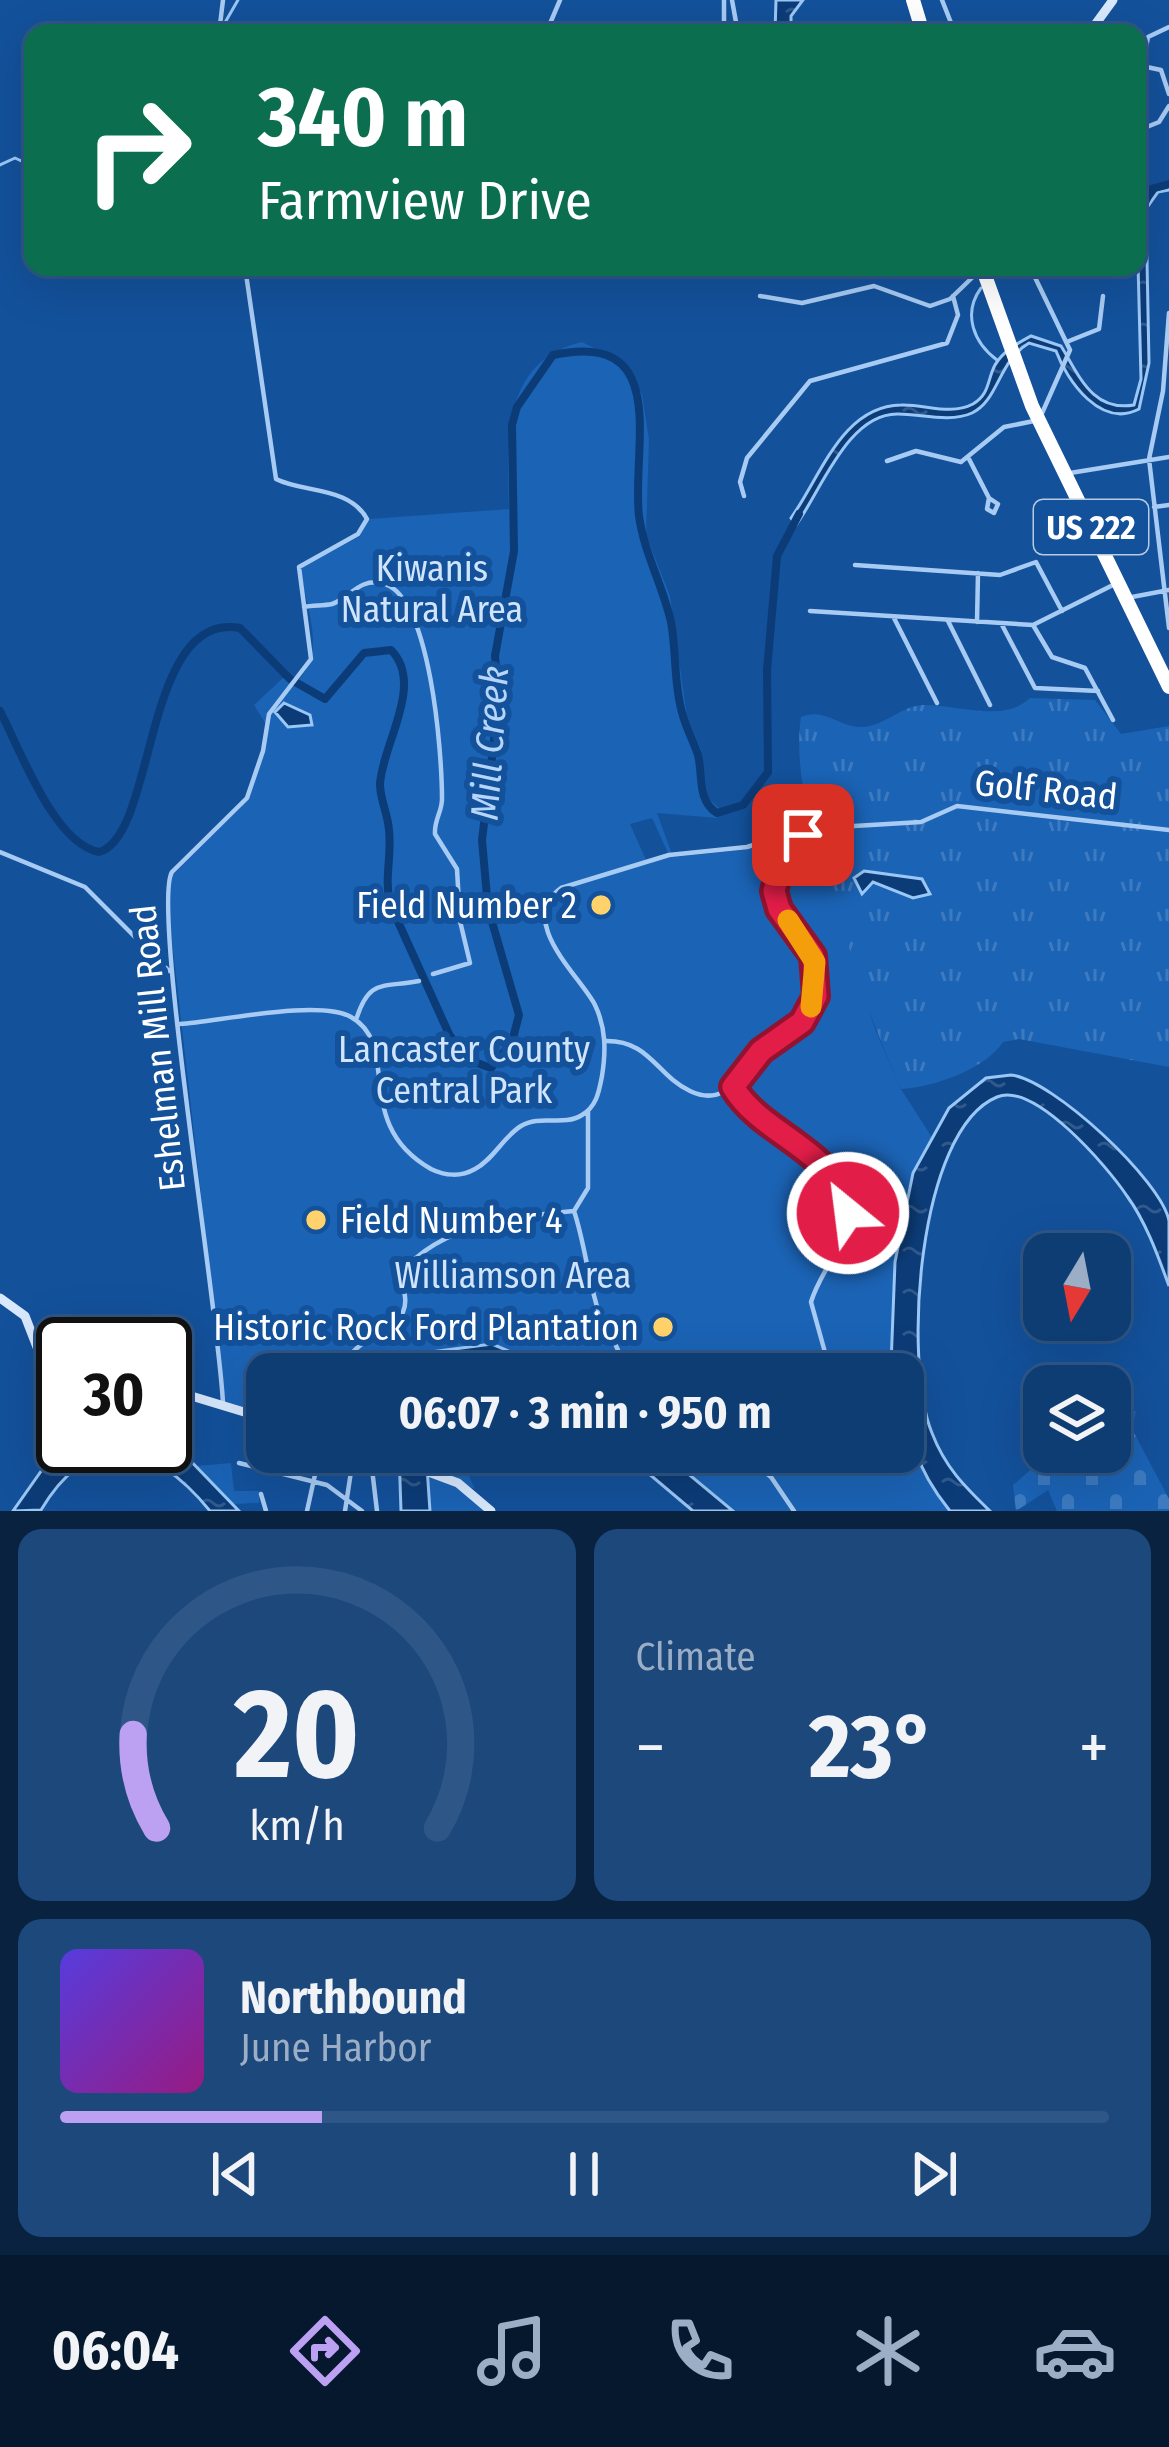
<!DOCTYPE html>
<meta charset="utf-8">
<style>
body{margin:0;font-family:"Fira Sans Condensed",sans-serif;background:#1c487c;color:#f1f3f6;height:100vh;display:flex;flex-direction:column;font-size:45px;white-space:nowrap}
*{box-sizing:border-box;margin:0}
p{font-size:39px;color:#9baec5}
.icon{flex:none;width:66px;height:66px;fill:none;stroke:currentColor;stroke-width:2;stroke-linecap:round;stroke-linejoin:round}
.map{position:relative;height:1511px;overflow:hidden}
.details{display:flex;flex-direction:column;gap:18px;padding:18px;background:#082240;flex:1}
.details>*{flex:none}
.guide{position:absolute;left:24px;top:24px;width:1122px;height:252px;border-radius:24px;box-shadow:0 12px 48px #0002,0 0 0 3px #2e5686;background:#0b6e4f;color:#fff;overflow:hidden}
.needle{width:78px;rotate:190deg}
.tools{position:absolute;left:1023px;top:1233px;display:grid;gap:24px}
.tools a{display:grid;place-items:center;width:108px;height:108px;border-radius:24px;background:#0e3d74;box-shadow:0 12px 48px #0002,0 0 0 3px #2e5686;font-size:60px}
.speed{position:absolute;left:36px;top:1317px;display:flex;gap:24px;font-size:60px;font-weight:700;text-align:center}
.speed>*{display:grid;place-content:center;width:156px;height:156px;border-radius:50%;background:#0e3d74;box-shadow:0 12px 48px #0002,0 0 0 3px #2e5686;line-height:1}
.speed .limit{border:6px solid #111;border-radius:18px;background:#fff;color:#111}
.pin{position:absolute;display:grid;place-items:center;width:102px;height:102px;color:#fff;margin:-51px;border-radius:24px;box-shadow:0 6px 18px #0006}
.me{position:absolute;width:132px;margin:-66px;rotate:331deg;stroke-linejoin:round;filter:drop-shadow(0 0 9px #0008)}
.turn{display:flex;align-items:center;gap:42px;height:252px;padding:0 36px;font-size:54px}
.turn .icon{width:156px;height:156px;stroke-width:2.5}
.turn b{display:block;font-size:84px;line-height:102px}
.big{font-size:90px;font-weight:700;line-height:1.1}
.details .widget{flex:1;display:flex;flex-direction:column;justify-content:center;gap:18px;min-width:0;padding:0 42px;border-radius:24px;background:#1c487c}
.details .dial{align-items:center;gap:0}
.dial svg{height:312px;overflow:visible;fill:none;stroke:#2e5686;stroke-width:7;stroke-linecap:round;text-anchor:middle}
.dial text{fill:#f1f3f6;stroke:none}
.song{display:flex;align-items:center;gap:36px}
.cover{width:144px;height:144px;border-radius:18px;background:linear-gradient(135deg,hsl(250 70% 55%),hsl(310 70% 35%))}
.played{height:12px;border-radius:6px;background:linear-gradient(90deg,#bca0f2 25%,#2e5686 25%)}
.keys{display:flex;justify-content:space-around;direction:ltr}
.heat{display:flex;justify-content:space-between;align-items:center;font-size:66px;direction:ltr}
.details .tiles{flex:1;display:grid;gap:18px;grid-template-columns:1fr 1fr}
.widget:last-child{grid-column:span 2}
.trip{position:absolute;left:246px;top:1353px;width:678px;height:120px;border-radius:24px;background:#0e3d74;box-shadow:0 12px 48px #0002,0 0 0 3px #2e5686;font-weight:700;line-height:120px;text-align:center}
.dock{display:flex;height:192px;justify-content:space-around;align-items:center;background:#06182e;color:#9baec5}
.dock .icon{width:84px;height:84px}
.dock .selected{color:#bca0f2}
.dock b{font-size:54px;color:#f1f3f6}
.map>svg:first-child{display:block}
</style>
<div class="map">
<svg width="1169" height="1511" viewBox="0 0 1169 1511">
<defs>
<pattern id="grass-tufts" width="24" height="20" patternUnits="userSpaceOnUse" patternTransform="scale(3)"><rect width="24" height="20" fill="#1b63b5"/><path d="M3 7l-1-3M5 7V3M7 7l1-3M15 17l-1-3M17 17v-4M19 17l1-3" fill="none" stroke="#3d7ac0"/></pattern>
<pattern id="cemetery-stones" width="16" height="16" patternUnits="userSpaceOnUse" patternTransform="scale(3)"><rect width="16" height="16" fill="#1b63b5"/><path d="M2 7V4a2 2 0 0 1 4 0v3zM10 15v-3a2 2 0 0 1 4 0v3z" fill="#3d7ac0"/></pattern>
<pattern id="water-ripples" width="26" height="14" patternUnits="userSpaceOnUse" patternTransform="scale(3)"><rect width="26" height="14" fill="#0c3c78"/><path d="M2 4q2-2 4 0t4 0M15 11q2-2 4 0t4 0" fill="none" stroke="#30598c"/></pattern>
</defs>
<rect width="100%" height="100%" fill="#13519b"/>
<path fill="url(#grass-tufts)" d="M1030 698 1095 700 1121 734 1169 726V1067L1019 1039 1003 1042C985 1069 935 1087 901 1089 864 1004 786 805 801 717 825 707 839 728 863 727 885 726 902 705 924 705 959 705 1004 723 1030 698Z"/>
<path fill="url(#cemetery-stones)" d="M1136 1411 1132 1429 1169 1499V1511H1057L1048 1490 1016 1511 1013 1485 1051 1452H1110V1412Z"/>
<path fill="#1b63b5" fill-rule="evenodd" d="M582 342 620 361 642 394 649 439 646 535 670 596 687 717 701 750 708 798 721 810 717 818 657 813 673 857 742 850 812 831 875 1029 901 1089 933 1139 913 1173 901 1215 893 1374H563L492 1344 426 1355 412 1374H267V1416L225 1404 171 932 168 897 173 875 247 800 264 755 267 726 254 705 284 677 293 686C330 652 305 612 301 568L360 536 369 519 509 509C507 442 501 361 582 342ZM652 818 668 853 646 860 630 824Z
M903 1417 923 1473 950 1511H733L662 1452H903Z
M426 1460 462 1461 475 1489 426 1466Z
M231 1463 234 1491H259V1503L233 1504 196 1466Z
M427 1475 458 1486 488 1511H430Z"/>
<path fill="url(#water-ripples)" stroke="#9ac7f6" stroke-width="3" d="M776 0H803L791 16V33H775Z
M1169 182V190L1158 192 1146 209 1149 363 1139 409C1101 429 1067 381 1056 351L1029 343C998 361 999 400 972 413 950 423 921 414 898 414 848 413 821 491 796 525L791 518C821 476 842 406 901 405 925 404 950 416 973 404 990 394 987 380 995 365 1003 351 1018 343 1031 336L1061 346C1079 375 1092 412 1134 405L1141 379 1137 225 1142 203 1155 186Z
M284 703 310 715 312 725 288 727 275 712Z
M864 871 922 879 930 894 913 898 873 882 862 894 854 878Z
M1011 1075C1052 1079 1162 1181 1169 1221 1169 1241 1169 1265 1169 1286 1158 1256 1146 1222 1127 1196 1107 1166 1034 1081 997 1097 917 1130 903 1363 932 1433 945 1467 964 1486 990 1511H950C916 1469 903 1428 903 1374H893L891 1365 895 1262 913 1173 949 1108 986 1078Z
M492 1344 563 1374C532 1374 506 1364 477 1364 454 1364 436 1374 412 1374L431 1352Z
M165 1445 182 1452 239 1511H210C155 1443 90 1427 41 1510L13 1511 44 1467 74 1446Z
M399 1452H426L430 1511H401Z
M623 1452H662L733 1511H693Z"/>
<g fill="none" stroke-linecap="round" stroke-linejoin="round">
<path stroke="#9ac7f6" stroke-width="3" d="M207 33 223 26 238 0
M0 165 15 158 28 164 33 158
M981 288C962 314 974 343 997 360"/>
<path stroke="#0c3c78" stroke-width="8" d="M1145 203 1151 189 1169 184
M0 711C20 749 54 844 99 852 157 837 142 610 240 628L290 679 325 699 364 653 391 650C425 684 382 745 380 784 380 800 388 814 389 830 392 856 384 877 390 904L449 1034 466 1059 491 1068 512 1042 519 1015 488 908 482 840 499 699 495 656 514 551 512 425 517 407 553 355C673 329 631 449 639 516 644 553 663 586 671 622 676 648 674 677 680 704 683 723 692 737 698 755 703 775 697 801 717 813L743 805 768 772 767 670 777 556 799 514"/>
<path stroke="#a8cbf3" stroke-width="4.5" d="M732 0 738 33
M942 0 955 33
M219 33 223 0
M546 33 560 0
M724 33V0
M881 33 916 29
M1143 63 1148 37 1169 27
M1137 65 1161 70 1169 94
M1137 131 1159 122 1169 106
M760 296 802 303 874 286 930 306 950 299 978 272
M1169 313 1163 391 1149 459 1169 628
M1069 341 1099 329 1103 296
M969 459 989 498 998 504 994 513 987 509 989 498
M887 461 916 451 961 462 1004 427 1039 420 1070 350 1030 267
M1070 473 1169 457
M744 496 740 482 747 458 810 381 947 343 958 315 953 296
M1154 507 1169 505
M855 565 1000 575 1036 562 1062 611
M1132 597 1169 590
M304 607C313 605 323 606 332 604 350 598 359 578 382 583 431 594 442 755 442 799 442 812 434 820 435 834L457 869 460 921 470 963 433 974
M810 611 1033 625 1113 585
M894 618 937 703
M948 621 990 705
M977 622 978 573
M1001 623 1035 688 1098 691
M1033 625 1052 657 1085 668 1113 720
M0 852 85 887 169 971
M356 1020C369 978 382 988 419 981
M180 1024C220 1021 319 999 351 1017 402 1045 351 1124 431 1169 445 1176 461 1177 475 1169 494 1159 503 1137 521 1126 540 1114 563 1127 582 1115 597 1106 599 1091 602 1076 606 1051 606 1028 595 1005 581 977 515 921 561 888L669 855 747 847 804 829 921 822 957 806 1169 830
M605 1041C650 1040 656 1075 690 1091 728 1109 741 1071 763 1050 789 1025 823 1017 817 972 813 939 779 922 774 891 779 865 803 858 804 830
M733 1087C760 1133 860 1160 846 1225 840 1253 819 1275 811 1302L831 1374
M574 1211 588 1188V1111
M339 1374C354 1335 393 1334 403 1312 409 1299 401 1285 402 1272 442 1224 514 1216 574 1211 585 1244 588 1280 599 1313 607 1336 624 1347 621 1374
M263 1375 307 1363 341 1368
M223 1405C221 1325 151 906 172 872L247 798 263 751 269 714 311 659 299 567 358 534 367 519C349 486 303 493 276 479L245 267
M370 1452 377 1511
M740 1452 771 1477 794 1511
M767 1452 797 1463 831 1452
M239 1463 327 1485 362 1511
M261 1494 266 1511
M307 1511 320 1452
M345 1511 354 1452"/>
<path stroke="#d8e8fd" stroke-width="9" d="M1089 33 1113 0
M0 1298 25 1316 44 1365 63 1373
M165 1388 267 1419
M375 1452 458 1483 491 1511"/>
<path stroke="#fff" stroke-width="14" d="M913 0 923 33
M982 267 1032 406 1169 687"/>
</g>
<g fill="none" stroke-linecap="round" stroke-linejoin="round">
<g stroke="#92132f" stroke-width="30">
<path id="route" d="M803 835 802 850 778 876 774 891 779 909 813 956 816 996 802 1022 761 1051 733 1087C763 1137 837 1149 848 1213"/>
</g>
<use href="#route" stroke="#e11d48" stroke-width="21"/>
<path stroke="#f59e0b" stroke-width="21" d="M788 920 815 962 811 1007"/>
</g>
<g fill="#ffd26b" stroke="#13519b" stroke-width="4.5">
<circle cx="601" cy="905" r="12"/>
<circle cx="316" cy="1220" r="12"/>
<circle cx="663" cy="1327" r="12"/>
</g>
<g text-anchor="middle" stroke-width="12" stroke-linejoin="round" paint-order="stroke">
<rect fill="#13519b" stroke="#b8cbe1" stroke-width="3" x="1034" y="500" width="114" height="54" rx="9"/>
<g font-size="33" font-weight="bold" fill="#fff">
<text x="1091" y="539">US 222</text>
</g>
<g font-size="36" fill="#d0e5fd" stroke="#13519b">
<text x="432" y="581">Kiwanis<tspan x="432" dy="41">Natural Area</tspan></text>
<text x="464" y="1062">Lancaster County<tspan x="464" dy="41">Central Park</tspan></text>
<text x="513" y="1288">Williamson Area</text>
</g>
<g font-size="36" fill="#fff" stroke="#13519b">
<text transform="translate(1046 789) rotate(6)" y="13">Golf Road</text>
<text transform="translate(157 1048) rotate(-96)" y="13">Eshelman Mill Road</text>
</g>
<g font-size="36" fill="#fff" stroke="#13519b" text-anchor="end">
<text x="577" y="918">Field Number 2</text>
<text x="340" y="1233" text-anchor="start">Field Number 4</text>
<text x="639" y="1340">Historic Rock Ford Plantation</text>
</g>
<g font-size="39" font-style="italic" fill="#b5d5fa" stroke="#13519b">
<text transform="translate(489 743) rotate(-86)" y="14">Mill Creek</text>
</g>
</g>
</svg>
<div class="tools">
<a><svg class="needle" viewBox="-14 -14 28 28"><path d="M0-13l5 13h-10z" fill="#e53935"/><path d="M0 13l5-13h-10z" fill="#9baec5"/></svg></a>
<a><svg class="icon" aria-label="layers" viewBox="0 0 24 24"><path d="M12 4l9 5-9 5-9-5zM3 14l9 5 9-5"/></svg></a>
</div>
<div class="speed"><div class="limit">30</div></div>
<div class="pin" style="left:803px;top:835px;background:#d93025"><svg class="icon" aria-label="arrive" viewBox="0 0 24 24"><path d="M6 21V4h12l-3 4 3 4H6"/></svg></div>
<svg class="me" style="left:848px;top:1213px" viewBox="-20 -20 40 40"><circle r="17" fill="#e11d48" stroke="#fff" stroke-width="3"/><path d="M0-11L8 9 0 5-8 9z" fill="#fff"/></svg>
<div class="trip">06:07 · 3 min · 950 m</div>
<div class="guide">
<div class="turn"><svg class="icon" aria-label="right" viewBox="0 0 24 24"><path d="M7 20v-9h11M14 6l5 5-5 5"/></svg><div><b>340 m</b>Farmview Drive</div></div>
</div>
</div>
<section class="details">
<div class="tiles">
<div class="widget dial"><svg viewBox="0 0 100 80">
<path d="M14 69A42 42 0 1 1 86 69"/>
<path d="M14 69A42 42 0 0 1 8 45" stroke="#bca0f2"/>
<text x="50" y="56" font-size="32" font-weight="700">20</text>
<text x="50" y="72" font-size="11">km/h</text>
</svg></div>
<div class="widget"><p>Climate</p>
<div class="heat"><a>−</a><b class="big">23°</b><a>+</a></div>
</div>
<div class="widget">
<div class="song"><i class="cover"></i><div><b>Northbound</b><p>June Harbor</p></div></div>
<div class="played"></div>
<div class="keys"><svg class="icon" aria-label="previous" viewBox="0 0 24 24"><path d="M18 5L8 12l10 7zM5 5v14"/></svg><svg class="icon" aria-label="pause" viewBox="0 0 24 24"><path d="M8 5v14M16 5v14"/></svg><svg class="icon" aria-label="next" viewBox="0 0 24 24"><path d="M6 5l10 7-10 7zM19 5v14"/></svg></div>
</div>
</div>
</section>
<nav class="dock">
<b>06:04</b>
<svg class="icon selected" aria-label="directions" viewBox="0 0 24 24"><path d="M12 3l9 9-9 9-9-9zM9 14v-3h6M13 9l2 2-2 2"/></svg>
<svg class="icon" aria-label="music" viewBox="0 0 24 24"><path d="M9 18V5l10-2v13"/><circle cx="6" cy="18" r="3"/><circle cx="16" cy="16" r="3"/></svg>
<svg class="icon" aria-label="phone" viewBox="0 0 24 24"><path d="M5 4h4l2 5-3 2q2 4 5 5l2-3 5 2v4C11 20 4 13 5 4z"/></svg>
<svg class="icon" aria-label="climate" viewBox="0 0 24 24"><path d="M12 3v18M4 7l16 10M4 17L20 7"/></svg>
<svg class="icon" aria-label="car" viewBox="0 0 24 24"><path d="M5 17H2v-5l4-1 3-4h7l3 4 3 1v5h-3M9 17h6M6 11h13"/><circle cx="7" cy="17" r="2"/><circle cx="17" cy="17" r="2"/></svg>
</nav>
